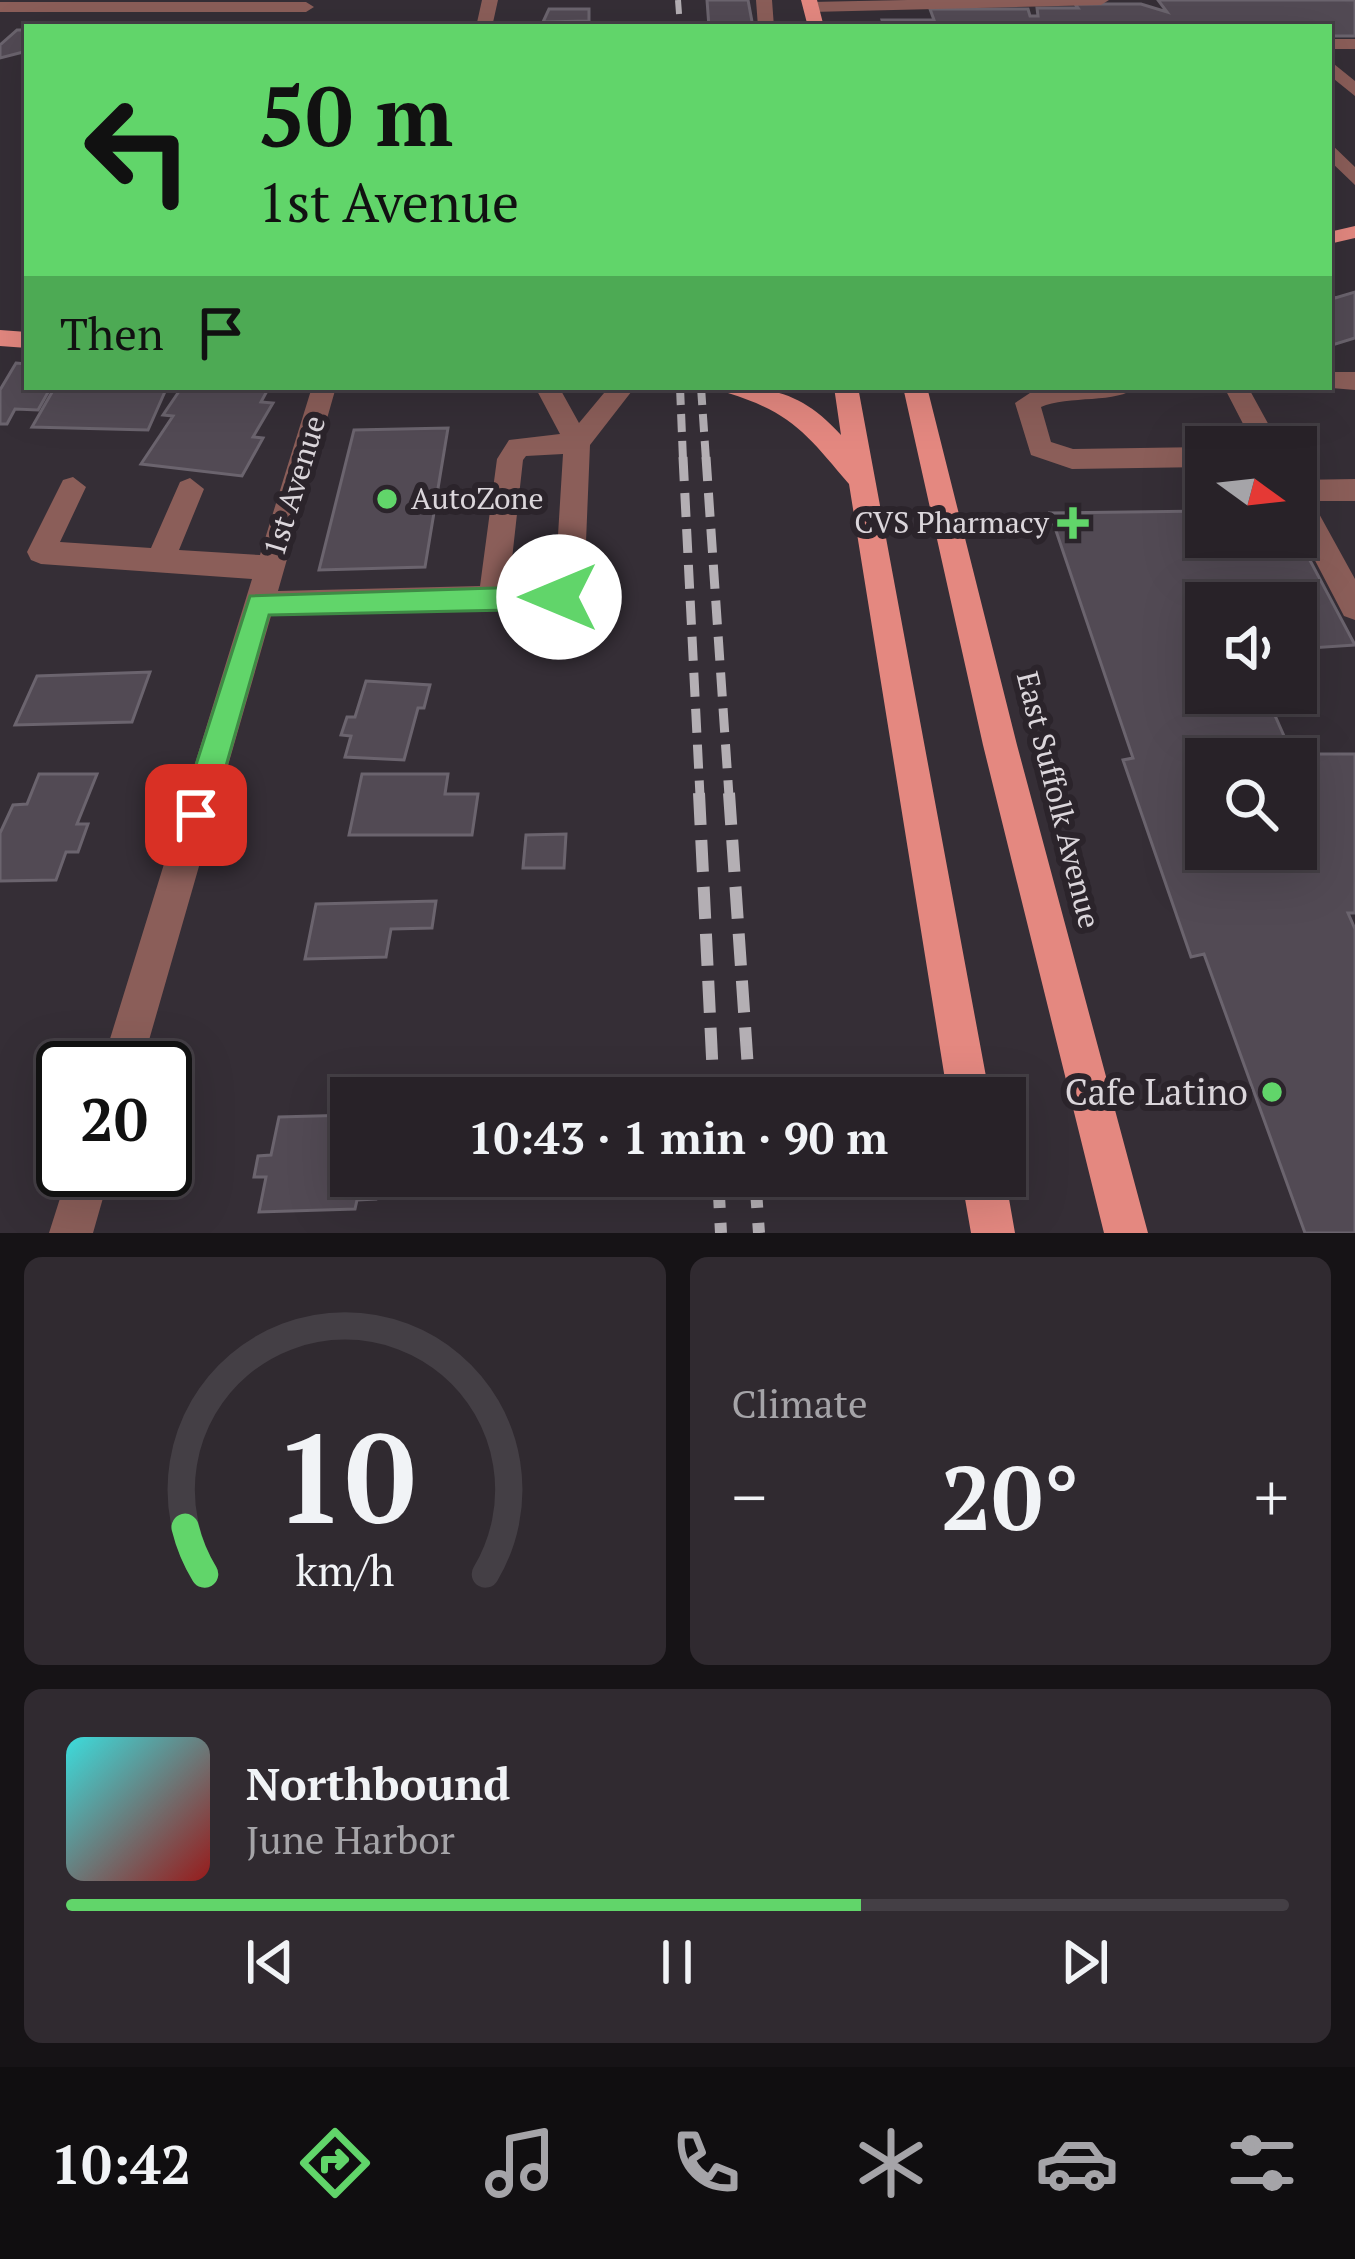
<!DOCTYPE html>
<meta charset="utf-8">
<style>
body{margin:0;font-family:"PT Serif",serif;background:#302a30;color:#f1f3f6;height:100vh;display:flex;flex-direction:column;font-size:45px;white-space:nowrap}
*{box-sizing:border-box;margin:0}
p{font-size:39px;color:#a5a4a8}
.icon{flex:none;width:66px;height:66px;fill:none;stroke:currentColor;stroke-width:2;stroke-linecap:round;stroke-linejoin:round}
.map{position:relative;height:1233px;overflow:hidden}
.details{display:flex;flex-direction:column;gap:24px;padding:24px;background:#161316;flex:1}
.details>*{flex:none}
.top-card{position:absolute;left:24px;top:24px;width:1308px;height:366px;border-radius:0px;box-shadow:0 12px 48px #0002,0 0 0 3px #443f45;background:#61d56a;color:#111;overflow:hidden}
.needle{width:78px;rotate:105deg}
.fabs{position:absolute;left:1185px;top:426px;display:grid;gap:24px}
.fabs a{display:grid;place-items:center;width:132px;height:132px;border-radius:0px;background:#282228;box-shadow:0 12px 48px #0002,0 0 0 3px #443f45;font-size:60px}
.speed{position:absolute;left:36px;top:1041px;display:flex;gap:24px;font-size:60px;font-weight:700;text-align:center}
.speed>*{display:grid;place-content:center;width:156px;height:156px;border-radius:50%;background:#282228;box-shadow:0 12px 48px #0002,0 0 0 3px #443f45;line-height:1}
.speed .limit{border:6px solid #111;border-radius:18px;background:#fff;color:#111}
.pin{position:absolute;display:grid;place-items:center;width:102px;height:102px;color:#fff;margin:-51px;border-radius:24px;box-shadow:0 6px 18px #0006}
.me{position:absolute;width:132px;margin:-66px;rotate:270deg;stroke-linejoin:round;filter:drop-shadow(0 0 9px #0008)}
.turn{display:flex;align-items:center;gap:42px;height:252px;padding:0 36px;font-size:54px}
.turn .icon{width:156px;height:156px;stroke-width:2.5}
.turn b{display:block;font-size:84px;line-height:102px}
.then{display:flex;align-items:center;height:114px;padding:0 36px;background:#0003;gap:24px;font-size:45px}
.big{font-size:90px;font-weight:600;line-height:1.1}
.details .card{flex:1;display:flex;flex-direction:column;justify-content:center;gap:18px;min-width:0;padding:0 42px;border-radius:18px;background:#302a30}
.details .dial{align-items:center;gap:0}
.dial svg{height:312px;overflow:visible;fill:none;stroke:#443f45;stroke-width:7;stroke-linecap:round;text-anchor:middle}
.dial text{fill:#f1f3f6;stroke:none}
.song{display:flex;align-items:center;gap:36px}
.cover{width:144px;height:144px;border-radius:18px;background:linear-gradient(135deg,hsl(180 70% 55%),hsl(0 70% 35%))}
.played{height:12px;border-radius:6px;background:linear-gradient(90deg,#61d56a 65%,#443f45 65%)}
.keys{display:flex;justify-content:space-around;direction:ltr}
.heat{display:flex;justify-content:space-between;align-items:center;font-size:66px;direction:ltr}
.details .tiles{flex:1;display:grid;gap:24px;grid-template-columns:1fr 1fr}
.card:last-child{grid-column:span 2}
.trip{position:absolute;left:330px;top:1077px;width:696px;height:120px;border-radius:0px;background:#282228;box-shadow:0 12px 48px #0002,0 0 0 3px #443f45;font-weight:600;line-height:120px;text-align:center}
.tab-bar{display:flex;height:192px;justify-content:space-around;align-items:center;background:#100e10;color:#a5a4a8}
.tab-bar .icon{width:84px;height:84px}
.tab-bar .selected{color:#61d56a}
.tab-bar b{font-size:54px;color:#f1f3f6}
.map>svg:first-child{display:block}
</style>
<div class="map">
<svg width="1355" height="1233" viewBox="0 0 1355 1233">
<rect width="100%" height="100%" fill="#352e36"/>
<path fill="#524a54" stroke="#6b646e" stroke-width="3" fill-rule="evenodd" d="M707 0H748L753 27H709Z
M1158 0H1355V36H1329V27H884L882 20H934L930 9H1028L1030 16H1038L1037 8H1078L1075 4H1141L1167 12Z
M549 9H589V21L543 22Z
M17 30H27V51L0 58V45Z
M1329 292 1335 298 1355 292V338L1329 346Z
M16 363 27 364V387H51L38 410 15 409 7 424H0V390Z
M55 387H167L148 430 32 427Z
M182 387 267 391 261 402 273 403 253 437 263 438 242 476 141 464 173 416 163 415Z
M448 428 425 567 319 570 354 430Z
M1206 511V537L1296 534 1355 645 1296 649V603H1206V693H1265L1292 754H1355V913H1348L1355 929V1233H1305L1204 954 1191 957 1123 760 1133 758 1050 513ZM1206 759H1296V849H1206Z
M150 672 132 722 15 725 37 676Z
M366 681 430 685 424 708H418L404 760 345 757 351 736 341 735 347 717H355Z
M39 774H97L77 824H88L78 852H66L56 880 0 881V833L13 805 27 804Z
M362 774H448L445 794H478L472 835H349Z
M566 834 564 868H523L526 835Z
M436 901 432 928 391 929 386 957 305 959 316 904Z
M351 1115V1176H380L376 1199 357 1200 355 1209 259 1212 266 1177H254L258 1156 271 1155 279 1117Z"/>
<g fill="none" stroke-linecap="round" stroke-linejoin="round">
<path fill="#8b5e59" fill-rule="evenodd" d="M482 0H498L492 27H476Z
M756 0H772L774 27H758Z
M907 0H1109L1101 5 811 12 803 7 811 2Z
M0 2H306L314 7 306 12H0Z
M1329 39H1355V49H1329Z
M1329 60 1355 81V96L1329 75Z
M1329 142 1355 167V185L1329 160Z
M1329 372H1355V390L1320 387H1329Z
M312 387H336L278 591 480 586 497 459 509 440 560 434 535 387H559L579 423 609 387H635L590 445 584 590 569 606 271 616 141 1068H101L252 579 41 564 31 560 27 552 63 480 73 477 86 487 60 542 151 548 180 482 190 478 204 489 179 550 260 555ZM563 454 555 584 509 586 523 460 526 456Z
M1039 387H1135C1120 404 1067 395 1041 407L1051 442 1073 449 1206 447V467L1072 469 1031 455 1015 403Z
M1224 387H1248L1281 447H1255Z
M1355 479V501H1312L1355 579V620L1344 616 1296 524V480Z
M69 1170H111L93 1233H49Z"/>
<path fill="#e48880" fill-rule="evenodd" d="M801 0H817L824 27H808Z
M1355 226V238L1329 244V232Z
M0 330 27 332V348L0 346Z
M725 387C777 387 805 396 841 435L834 387H858L990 1098H948L849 484C808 436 793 413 728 393Z
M903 387H927L1017 745 1148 1233H1104L983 745Z
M961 1176H1005L1015 1233H971Z"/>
<path stroke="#b4afb4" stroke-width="6" stroke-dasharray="14 8" stroke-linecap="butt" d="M678 0 680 27"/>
<path stroke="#b4afb4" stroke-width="8" stroke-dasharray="18 9" stroke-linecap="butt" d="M680 387 683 460
M701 387 706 460"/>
<path stroke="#b4afb4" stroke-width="9" stroke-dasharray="24 12" stroke-linecap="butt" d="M683 457 700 796
M706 457 729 796"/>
<path stroke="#b4afb4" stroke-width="12" stroke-dasharray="32 15" stroke-linecap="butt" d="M699 793 714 1098
M729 793 750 1098
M718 1176 721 1233
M755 1176 759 1233"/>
</g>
<path fill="#61d56a" stroke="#3f8a45" stroke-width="3" d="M559 586 568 589 572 597 568 605 559 609 269 615 212 815 207 826 196 831 185 826 180 815 250 596Z"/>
<g fill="#61d56a" stroke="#2b242b" stroke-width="4.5">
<circle cx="387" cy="499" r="12"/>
<path d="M1067 505h12v12h12v12h-12v12h-12v-12h-12v-12h12z"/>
<circle cx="1272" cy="1092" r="12"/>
</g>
<g text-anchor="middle" stroke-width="12" stroke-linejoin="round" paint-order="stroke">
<g font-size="30" fill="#dbd6db" stroke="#2b242b">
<text transform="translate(295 486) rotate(-73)" y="10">1st Avenue</text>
<text transform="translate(1058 800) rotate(76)" y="10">East Suffolk Avenue</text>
</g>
<g font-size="30" fill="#dbd6db" stroke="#2b242b" text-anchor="start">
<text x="411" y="509">AutoZone</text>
<text x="1049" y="533" text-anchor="end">CVS Pharmacy</text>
</g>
<g font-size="36" fill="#dbd6db" stroke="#2b242b" text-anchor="end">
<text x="1248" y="1105">Cafe Latino</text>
</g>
</g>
</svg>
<div class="fabs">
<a><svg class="needle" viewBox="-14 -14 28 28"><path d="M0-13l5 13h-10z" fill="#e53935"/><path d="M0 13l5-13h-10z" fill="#a5a4a8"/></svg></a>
<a><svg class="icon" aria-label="sound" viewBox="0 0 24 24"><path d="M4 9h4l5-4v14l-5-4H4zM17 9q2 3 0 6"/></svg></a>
<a><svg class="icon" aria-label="search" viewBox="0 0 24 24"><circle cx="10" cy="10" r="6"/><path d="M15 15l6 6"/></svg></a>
</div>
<div class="speed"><div class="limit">20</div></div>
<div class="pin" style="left:196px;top:815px;background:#d93025"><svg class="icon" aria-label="arrive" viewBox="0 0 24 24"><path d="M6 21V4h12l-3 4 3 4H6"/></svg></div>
<svg class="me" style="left:559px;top:597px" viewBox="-20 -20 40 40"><circle r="19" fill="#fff"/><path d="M0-13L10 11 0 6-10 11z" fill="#61d56a"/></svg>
<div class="trip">10:43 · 1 min · 90 m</div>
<div class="top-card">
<div class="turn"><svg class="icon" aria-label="left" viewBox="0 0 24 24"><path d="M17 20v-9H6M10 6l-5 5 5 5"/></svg><div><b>50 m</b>1st Avenue</div></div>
<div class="then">Then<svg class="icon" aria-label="arrive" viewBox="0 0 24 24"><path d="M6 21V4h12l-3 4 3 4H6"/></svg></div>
</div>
</div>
<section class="details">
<div class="tiles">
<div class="card dial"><svg viewBox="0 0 100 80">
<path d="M14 69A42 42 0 1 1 86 69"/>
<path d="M14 69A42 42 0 0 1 9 57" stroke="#61d56a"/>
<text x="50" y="56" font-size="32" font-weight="700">10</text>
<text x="50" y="72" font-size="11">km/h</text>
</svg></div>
<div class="card"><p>Climate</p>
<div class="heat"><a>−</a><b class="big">20°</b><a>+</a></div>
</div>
<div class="card">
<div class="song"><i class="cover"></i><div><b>Northbound</b><p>June Harbor</p></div></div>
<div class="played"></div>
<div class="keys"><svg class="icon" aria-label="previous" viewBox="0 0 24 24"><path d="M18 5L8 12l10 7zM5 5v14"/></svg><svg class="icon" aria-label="pause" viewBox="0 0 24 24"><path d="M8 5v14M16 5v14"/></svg><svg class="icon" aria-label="next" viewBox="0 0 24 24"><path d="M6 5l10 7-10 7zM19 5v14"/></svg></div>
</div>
</div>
</section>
<nav class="tab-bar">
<b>10:42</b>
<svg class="icon selected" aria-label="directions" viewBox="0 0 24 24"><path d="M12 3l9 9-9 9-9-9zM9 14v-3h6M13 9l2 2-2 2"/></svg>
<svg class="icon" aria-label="music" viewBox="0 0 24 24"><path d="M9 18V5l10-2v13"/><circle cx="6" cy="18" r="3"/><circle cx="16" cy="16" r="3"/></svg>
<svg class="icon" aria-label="phone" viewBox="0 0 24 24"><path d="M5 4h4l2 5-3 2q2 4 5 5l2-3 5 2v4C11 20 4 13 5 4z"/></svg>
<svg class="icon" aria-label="climate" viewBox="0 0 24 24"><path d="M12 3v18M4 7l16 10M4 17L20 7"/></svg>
<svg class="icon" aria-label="car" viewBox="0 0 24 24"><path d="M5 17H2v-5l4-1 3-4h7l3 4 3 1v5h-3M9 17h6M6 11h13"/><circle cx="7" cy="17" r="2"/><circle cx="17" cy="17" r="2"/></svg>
<svg class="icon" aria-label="filters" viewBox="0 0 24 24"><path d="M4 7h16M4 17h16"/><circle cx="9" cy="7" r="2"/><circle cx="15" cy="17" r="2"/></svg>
</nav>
